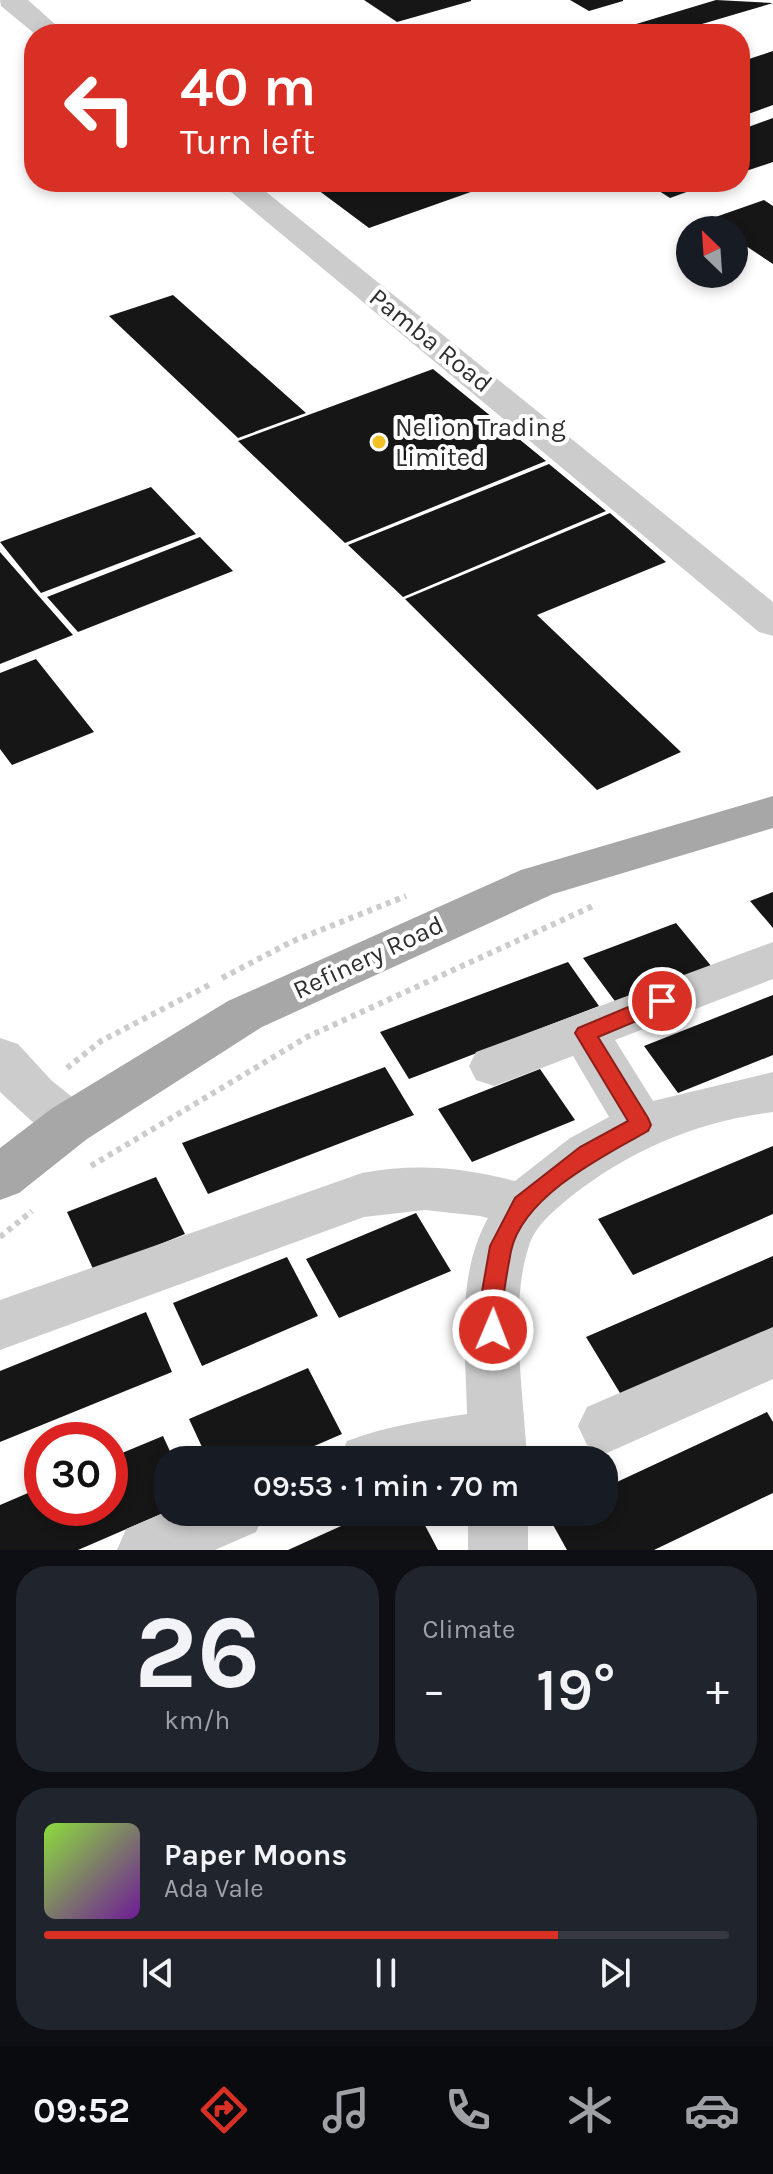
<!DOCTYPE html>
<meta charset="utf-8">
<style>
body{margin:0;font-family:Karla,sans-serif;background:#20242c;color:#f1f3f6;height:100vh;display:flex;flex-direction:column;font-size:30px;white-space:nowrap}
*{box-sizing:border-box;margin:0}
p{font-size:26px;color:#9ea1a6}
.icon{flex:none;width:44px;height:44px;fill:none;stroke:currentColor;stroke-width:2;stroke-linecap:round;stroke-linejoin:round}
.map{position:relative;height:1550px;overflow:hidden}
.sheet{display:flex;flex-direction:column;gap:16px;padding:16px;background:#0d0f14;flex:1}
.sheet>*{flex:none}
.top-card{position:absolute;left:24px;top:24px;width:726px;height:168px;border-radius:32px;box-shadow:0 4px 12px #0003;background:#d93025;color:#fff;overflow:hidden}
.needle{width:52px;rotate:335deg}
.buttons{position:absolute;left:676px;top:216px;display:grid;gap:16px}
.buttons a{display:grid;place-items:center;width:72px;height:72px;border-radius:50%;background:#171b24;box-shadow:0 4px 12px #0003;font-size:40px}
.speed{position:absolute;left:24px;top:1422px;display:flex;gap:16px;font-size:40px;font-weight:700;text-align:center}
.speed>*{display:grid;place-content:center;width:104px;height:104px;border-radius:50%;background:#171b24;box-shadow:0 4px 12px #0003;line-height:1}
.speed .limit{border:12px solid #d22;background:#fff;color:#111}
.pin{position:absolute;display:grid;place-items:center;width:68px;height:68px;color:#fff;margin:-34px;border:4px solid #fff;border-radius:50%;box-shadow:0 2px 8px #0007}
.me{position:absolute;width:88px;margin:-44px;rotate:1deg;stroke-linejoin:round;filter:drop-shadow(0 0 6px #0008)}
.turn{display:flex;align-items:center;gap:28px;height:168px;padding:0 24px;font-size:36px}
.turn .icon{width:104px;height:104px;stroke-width:2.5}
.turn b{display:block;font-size:56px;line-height:68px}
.big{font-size:60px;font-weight:600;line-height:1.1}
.sheet .tile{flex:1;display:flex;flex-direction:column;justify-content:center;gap:12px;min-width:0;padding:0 28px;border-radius:32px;background:#20242c}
.sheet .dial{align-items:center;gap:0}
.dial b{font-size:104px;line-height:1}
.song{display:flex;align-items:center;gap:24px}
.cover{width:96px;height:96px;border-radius:12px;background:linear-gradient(135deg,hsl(90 70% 55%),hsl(280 70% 35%))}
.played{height:8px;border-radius:4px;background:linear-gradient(90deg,#d93025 75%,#363941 75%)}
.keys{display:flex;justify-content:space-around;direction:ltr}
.heat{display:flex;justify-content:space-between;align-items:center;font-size:44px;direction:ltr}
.sheet .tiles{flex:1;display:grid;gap:16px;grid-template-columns:1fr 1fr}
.tile:last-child{grid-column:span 2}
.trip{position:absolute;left:154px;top:1446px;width:464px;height:80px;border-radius:32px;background:#171b24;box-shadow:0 4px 12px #0003;font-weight:600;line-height:80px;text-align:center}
.tab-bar{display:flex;height:128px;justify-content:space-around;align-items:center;background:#090b0e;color:#9ea1a6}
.tab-bar .icon{width:56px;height:56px}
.tab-bar .selected{color:#d93025}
.tab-bar b{font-size:36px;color:#f1f3f6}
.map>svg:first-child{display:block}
</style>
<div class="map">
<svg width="773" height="1550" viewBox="0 0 773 1550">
<rect width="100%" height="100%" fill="#fff"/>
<path fill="#161616" d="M364 0H471V1L397 22Z
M570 0H623V1L589 11Z
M716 0 773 3 668 34H603Z
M773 51V105L740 117V62Z
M773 118V162L740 173V130Z
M328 182H499L369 228 314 187Z
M645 182H714L670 198Z
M764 200 773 206V264L734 238V230H722L707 220Z
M173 295 306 413 238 438 109 316Z
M433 369 546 461 345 543 238 441Z
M549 464 606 511 403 597 348 545Z
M151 487 196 534 41 593 0 542Z
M610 513 666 562 537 615 681 752 597 790 405 599Z
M200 537 233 571 78 632 47 597Z
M0 552 73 635 0 664Z
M36 659 94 732 12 765 0 749V673Z
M773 892V928L750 901Z
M676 923 712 967 617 1004 583 958Z
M568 962 599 1006 409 1079 380 1032Z
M773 995V1055L678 1093 644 1046Z
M385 1067 414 1115 208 1194 182 1143Z
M540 1069 575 1120 472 1162 438 1109Z
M773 1146V1214L633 1275 598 1219Z
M156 1177 185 1234 94 1271 67 1212Z
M416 1213 451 1271 339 1318 306 1259Z
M773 1256V1330L623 1398 586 1337Z
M287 1257 318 1316 202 1366 173 1303Z
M146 1312 172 1372 0 1442V1371Z
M308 1368 342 1434 282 1460H208L189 1419Z
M767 1412 773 1422V1493L654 1550H567L547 1514 604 1512V1488Z
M163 1436 174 1460H168V1511L78 1550H0V1505L42 1487V1508H110V1458Z
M372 1512H418L438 1550H288Z"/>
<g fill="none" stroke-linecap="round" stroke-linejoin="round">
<path stroke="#ccc" stroke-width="6" stroke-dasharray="5 5" stroke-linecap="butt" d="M222 978 291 942 406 896
M67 1068 101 1041 213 983
M91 1166 307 1037 593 906
M0 1237 32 1211"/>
<path fill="#ccc" fill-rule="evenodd" d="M0 0H28L66 34H35L1 6Z
M219 182H254L773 602V636L759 632Z
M773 942V979L615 1040 653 1101 773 1072V1112C697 1121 628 1151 569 1198 552 1213 534 1226 528 1249 509 1310 524 1396 527 1460H339L347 1441C387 1426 426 1420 467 1414 466 1348 455 1278 488 1218L480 1216 425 1210 364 1217 0 1350V1300L362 1173C416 1163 462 1167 515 1181L570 1138 609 1117 573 1056 494 1086 476 1080 469 1066 476 1052Z
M0 1038 18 1044 51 1080 87 1109 95 1124 87 1139 69 1145 51 1139 0 1092Z
M773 1327V1379L607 1453 587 1445 578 1426 587 1407Z
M168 1511V1512H265L256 1532 215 1550H117L126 1529Z
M468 1512H528V1550H468Z"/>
<path fill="#a7a7a7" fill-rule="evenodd" d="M773 796V828L553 894 262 1027 87 1139 19 1193 0 1200V1148L51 1109 228 1001 521 870Z"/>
</g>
<path fill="#d93025" stroke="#8d1f18" stroke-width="2" d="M662 993 673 1001 670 1007 598 1037 648 1118 651 1125 648 1131C603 1156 523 1196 511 1251 508 1267 505 1284 503 1300 502 1313 507 1325 501 1337L493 1340 485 1337 480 1303 490 1246 515 1198 580 1147 628 1121 575 1033 578 1028Z"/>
<circle fill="#f2c126" stroke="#fff" stroke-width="3" cx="379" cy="442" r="8"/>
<g text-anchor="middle" stroke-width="8" stroke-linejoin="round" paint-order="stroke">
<g font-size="26" fill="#2f2f2f" stroke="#fff">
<text transform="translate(431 340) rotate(39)" y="9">Pamba Road</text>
<text transform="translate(368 957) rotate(-25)" y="9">Refinery Road</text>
</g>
<g font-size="26" fill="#2f2f2f" stroke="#fff" text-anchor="start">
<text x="395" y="436">Nelion Trading<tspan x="395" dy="30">Limited</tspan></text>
</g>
</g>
</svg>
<div class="buttons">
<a><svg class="needle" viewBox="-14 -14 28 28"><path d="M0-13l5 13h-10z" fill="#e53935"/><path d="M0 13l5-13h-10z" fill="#9ea1a6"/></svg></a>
</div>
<div class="speed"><div class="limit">30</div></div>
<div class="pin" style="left:662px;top:1001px;background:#d93025"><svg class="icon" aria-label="arrive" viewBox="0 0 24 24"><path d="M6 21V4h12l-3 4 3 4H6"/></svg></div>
<svg class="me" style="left:493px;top:1330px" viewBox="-20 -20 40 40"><circle r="17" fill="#d93025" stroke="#fff" stroke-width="3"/><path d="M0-11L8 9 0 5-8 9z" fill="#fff"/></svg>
<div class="trip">09:53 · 1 min · 70 m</div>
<div class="top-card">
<div class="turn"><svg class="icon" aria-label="left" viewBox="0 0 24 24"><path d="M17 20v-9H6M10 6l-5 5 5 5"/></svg><div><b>40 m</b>Turn left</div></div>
</div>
</div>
<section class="sheet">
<div class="tiles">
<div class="tile dial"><b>26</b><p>km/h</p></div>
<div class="tile"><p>Climate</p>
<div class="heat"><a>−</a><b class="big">19°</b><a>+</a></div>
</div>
<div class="tile">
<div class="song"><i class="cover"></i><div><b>Paper Moons</b><p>Ada Vale</p></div></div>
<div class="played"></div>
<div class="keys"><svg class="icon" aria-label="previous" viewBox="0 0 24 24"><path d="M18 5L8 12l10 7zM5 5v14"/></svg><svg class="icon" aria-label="pause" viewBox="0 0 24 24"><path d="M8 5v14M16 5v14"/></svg><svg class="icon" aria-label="next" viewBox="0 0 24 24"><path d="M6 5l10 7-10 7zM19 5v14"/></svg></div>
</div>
</div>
</section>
<nav class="tab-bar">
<b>09:52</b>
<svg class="icon selected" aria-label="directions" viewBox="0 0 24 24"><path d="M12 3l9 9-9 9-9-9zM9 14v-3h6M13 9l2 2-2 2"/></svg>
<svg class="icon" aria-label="music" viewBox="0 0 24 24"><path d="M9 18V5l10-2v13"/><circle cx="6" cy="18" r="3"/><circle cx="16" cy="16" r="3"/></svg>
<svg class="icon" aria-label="phone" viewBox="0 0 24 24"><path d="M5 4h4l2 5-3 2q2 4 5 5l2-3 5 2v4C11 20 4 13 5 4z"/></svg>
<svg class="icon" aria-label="climate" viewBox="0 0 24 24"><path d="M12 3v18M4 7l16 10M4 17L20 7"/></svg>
<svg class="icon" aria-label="car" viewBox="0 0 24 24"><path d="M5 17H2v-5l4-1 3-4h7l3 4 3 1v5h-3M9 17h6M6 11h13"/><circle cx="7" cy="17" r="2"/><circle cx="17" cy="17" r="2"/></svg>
</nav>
